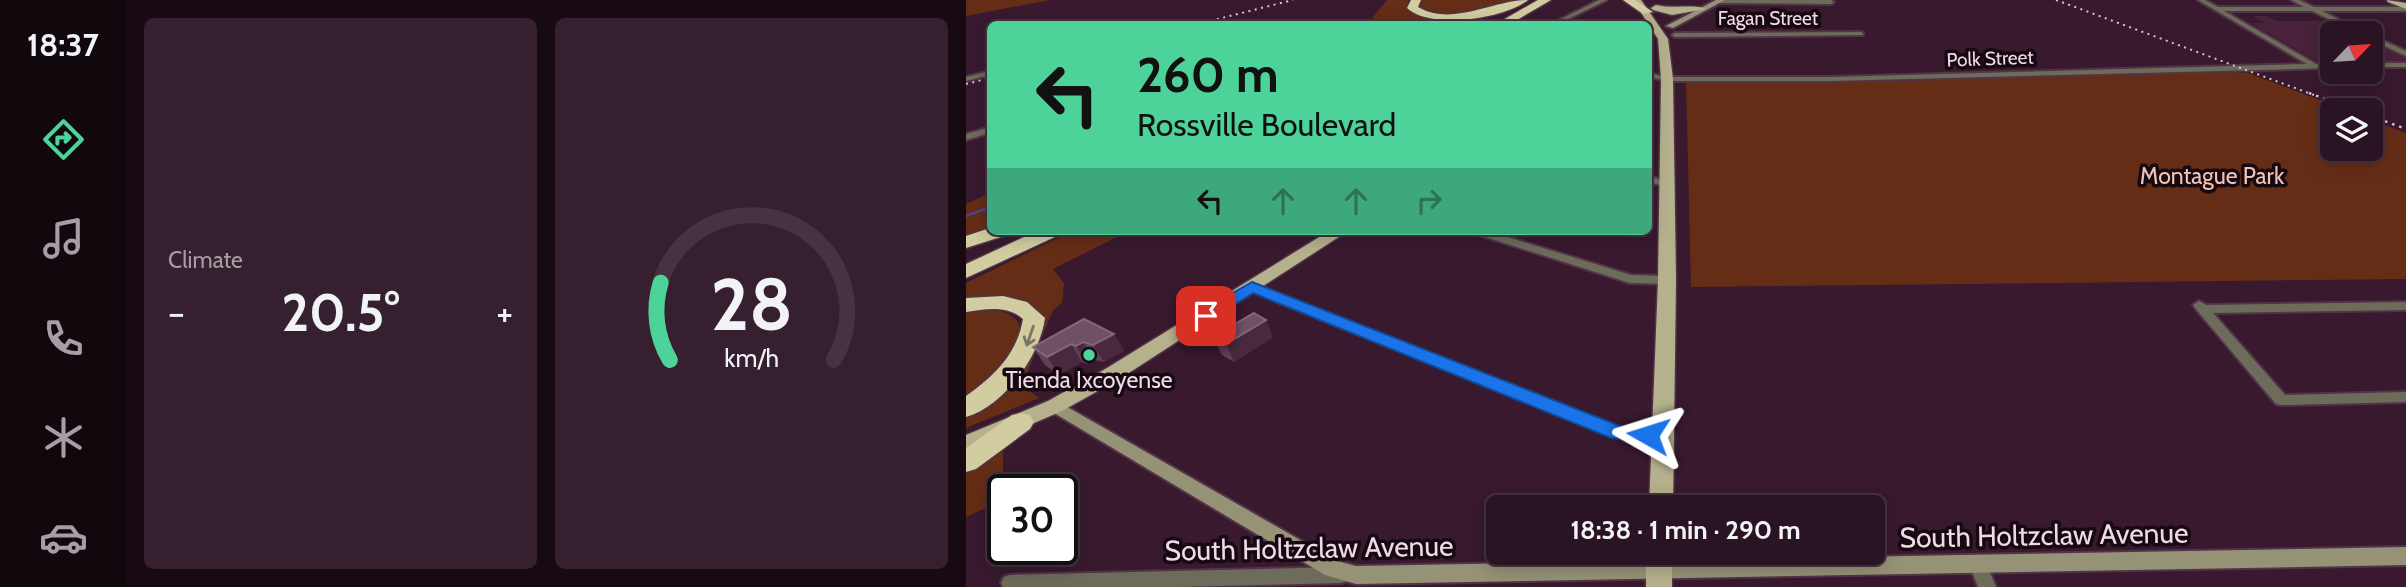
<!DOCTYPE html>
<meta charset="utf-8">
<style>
body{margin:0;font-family:Cabin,sans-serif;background:#36202f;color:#f1f3f6;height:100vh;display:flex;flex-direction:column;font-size:26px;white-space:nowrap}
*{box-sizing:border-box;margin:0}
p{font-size:23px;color:#a59ea5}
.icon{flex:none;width:38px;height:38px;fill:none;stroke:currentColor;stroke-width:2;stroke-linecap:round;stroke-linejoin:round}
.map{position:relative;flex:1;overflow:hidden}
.details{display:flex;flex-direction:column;gap:18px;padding:18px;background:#170a13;width:840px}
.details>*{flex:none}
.hud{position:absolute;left:21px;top:21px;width:665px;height:214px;border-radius:10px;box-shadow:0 4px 18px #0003,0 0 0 2px #463240;background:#4dd39a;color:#111;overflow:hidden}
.needle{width:46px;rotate:65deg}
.tools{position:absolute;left:1354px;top:21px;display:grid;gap:14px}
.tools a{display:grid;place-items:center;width:63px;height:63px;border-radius:10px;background:#2a1322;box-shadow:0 4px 18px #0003,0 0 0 2px #463240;font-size:35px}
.speed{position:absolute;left:21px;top:474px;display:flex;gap:14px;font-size:35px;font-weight:700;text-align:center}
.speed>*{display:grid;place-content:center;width:91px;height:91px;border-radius:50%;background:#2a1322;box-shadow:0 4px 18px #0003,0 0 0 2px #463240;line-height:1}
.speed .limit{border:4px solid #111;border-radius:10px;background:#fff;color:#111}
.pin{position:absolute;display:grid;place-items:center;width:60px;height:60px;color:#fff;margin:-30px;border-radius:14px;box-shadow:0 4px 10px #0006}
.me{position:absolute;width:77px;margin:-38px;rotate:276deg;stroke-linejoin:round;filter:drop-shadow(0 0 5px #0008)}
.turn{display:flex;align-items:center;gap:24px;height:147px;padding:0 35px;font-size:32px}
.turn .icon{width:91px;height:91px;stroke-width:2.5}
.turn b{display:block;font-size:49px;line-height:60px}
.lanes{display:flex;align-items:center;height:66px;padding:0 35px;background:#0003;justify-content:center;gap:35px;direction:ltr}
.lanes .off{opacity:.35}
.big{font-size:52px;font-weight:800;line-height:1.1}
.details .tile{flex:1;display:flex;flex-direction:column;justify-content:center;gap:10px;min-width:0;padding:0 24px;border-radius:10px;background:#36202f}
.details .dial{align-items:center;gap:0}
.dial svg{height:182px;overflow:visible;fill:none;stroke:#463240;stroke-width:7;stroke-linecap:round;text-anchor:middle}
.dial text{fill:#f1f3f6;stroke:none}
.heat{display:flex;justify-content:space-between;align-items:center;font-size:38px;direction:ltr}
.details .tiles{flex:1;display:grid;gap:18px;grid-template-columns:repeat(2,1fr)}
.trip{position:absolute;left:520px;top:495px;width:399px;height:70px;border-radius:10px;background:#2a1322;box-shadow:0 4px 18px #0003,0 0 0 2px #463240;font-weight:800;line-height:70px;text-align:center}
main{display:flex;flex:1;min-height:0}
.menu{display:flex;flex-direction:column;width:126px;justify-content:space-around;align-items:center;background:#11080e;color:#a59ea5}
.menu .icon{width:49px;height:49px}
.menu .active{color:#4dd39a}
.menu b{font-size:32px;color:#f1f3f6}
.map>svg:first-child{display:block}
</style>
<main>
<nav class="menu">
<b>18:37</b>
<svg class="icon active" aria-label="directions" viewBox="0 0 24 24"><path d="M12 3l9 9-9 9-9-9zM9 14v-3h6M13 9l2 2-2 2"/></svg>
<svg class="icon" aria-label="music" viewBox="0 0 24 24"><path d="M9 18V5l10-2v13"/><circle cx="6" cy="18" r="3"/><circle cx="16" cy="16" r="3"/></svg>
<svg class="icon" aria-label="phone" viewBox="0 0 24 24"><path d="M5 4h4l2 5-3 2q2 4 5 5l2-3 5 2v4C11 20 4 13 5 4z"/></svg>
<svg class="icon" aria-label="climate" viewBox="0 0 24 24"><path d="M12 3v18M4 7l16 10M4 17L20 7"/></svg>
<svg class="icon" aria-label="car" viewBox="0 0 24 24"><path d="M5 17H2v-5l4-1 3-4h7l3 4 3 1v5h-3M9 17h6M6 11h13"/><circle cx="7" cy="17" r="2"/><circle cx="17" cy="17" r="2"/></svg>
</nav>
<section class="details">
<div class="tiles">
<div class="tile"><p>Climate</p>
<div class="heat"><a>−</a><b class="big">20.5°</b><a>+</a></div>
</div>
<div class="tile dial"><svg viewBox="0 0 100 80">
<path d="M14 69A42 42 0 1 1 86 69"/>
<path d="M14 69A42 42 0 0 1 10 35" stroke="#4dd39a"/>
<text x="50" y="56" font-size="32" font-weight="700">28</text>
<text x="50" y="72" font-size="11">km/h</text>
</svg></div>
</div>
</section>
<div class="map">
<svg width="1440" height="587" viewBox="0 0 1440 587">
<rect width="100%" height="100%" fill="#38192e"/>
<path fill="#48233b" d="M1286 16H1300L1310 21H1363L1391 33H1367V63H1354L1285 23H1298Z
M1405 40 1440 57V63H1405Z"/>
<path fill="#662d16" d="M0 0H84L0 16Z
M421 0H442L441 10 472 24H408L406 18Z
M456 0H549C522 11 484 21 456 9L453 3Z
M1247 71 1282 73 1381 110H1367V149H1405V120L1440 133V279L725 287 720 82 996 79Z
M24 193V231L0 239V204Z
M106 231H163L87 269 98 283 96 303 87 310 56 385 73 398 0 428V412L74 318C57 292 27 299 0 302V283Z
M17 309C97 313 25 378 0 401V311Z
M37 449V500L0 517V471Z"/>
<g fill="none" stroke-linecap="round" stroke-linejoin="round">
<path stroke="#494790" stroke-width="2.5" d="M0 216 24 207"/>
<g stroke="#523448" stroke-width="4">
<path id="street" d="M633 0H641L592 24H585Z
M750 0H865L868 2 865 4 748 3Z
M1232 0H1239L1252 7H1338L1325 0H1333L1348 7H1440V11H1356L1400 33H1392L1346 11H1258L1350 64H1367V68L865 81H701L682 77V73L701 77H865L1341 64Z
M895 32 897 33V35L709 37 706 35 709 33Z
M1405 35 1440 51V56L1405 40Z
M1405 63H1440V67H1405Z
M24 71V75L0 81V77Z
M24 127V133L0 140V134Z
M682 176 705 182 706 184 701 187 682 182Z
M506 231H522L665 275 701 276 707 280 701 284 664 283 507 233Z
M286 283 653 427 697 430 702 432 705 436 702 440 697 442 647 437 282 290 280 287Z
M1233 301 1240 305 1440 302V310L1247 313 1319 395 1440 392V402L1315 405 1310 404 1229 308 1227 305Z
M1012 556 1018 558 1030 587H1012L1003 564 1006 558Z
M375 567 381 569 384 575 381 581 375 583 212 587H37L35 583 38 577 44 575Z"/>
</g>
<g stroke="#523448" stroke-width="4">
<path id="secondary" d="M750 0H759L707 28 700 26Z
M89 400 371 561 390 566 1440 547V565L390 584 359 575 83 410 81 406 83 402Z"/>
</g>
<g stroke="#523448" stroke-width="3">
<path id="primary" d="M667 0H675L702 39 707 79 710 280 707 508H683L692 280 695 79 692 39Z
M1421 0 1440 3V9L1422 2Z
M690 5C706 9 731 4 740 9L706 15 687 10 685 8Z
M363 231H382L155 378 96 411 0 452V435L82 401 141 368Z
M680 553H706V587H680Z"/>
</g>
<g stroke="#523448" stroke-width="3">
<path id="highway" d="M445 0H455L452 7C486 27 527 0 562 0 538 19 464 30 441 8Z
M572 0H585L544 24H530Z
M657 0H669L687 12 677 14Z
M24 228V231H43L41 235 0 248V236Z
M71 231H95L93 235 0 278V264Z
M37 296 61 302 79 318C74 356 38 406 0 417V396C28 376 51 354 57 319 41 305 20 309 0 312V298Z
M55 413 64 415 68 422 64 429 10 469 0 472V448L46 415Z"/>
</g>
<use href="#street" fill="#6d6b5a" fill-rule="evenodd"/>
<use href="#secondary" fill="#969276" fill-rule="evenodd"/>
<use href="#primary" fill="#b5b18d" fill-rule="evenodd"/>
<use href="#highway" fill="#d2cca1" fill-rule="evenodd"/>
<path stroke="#dbc5d2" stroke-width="2" stroke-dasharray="2 4.5" stroke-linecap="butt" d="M1090 0 1348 95
M232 24 327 0
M0 84 24 78"/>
<path stroke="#dbc5d2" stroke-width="2.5" stroke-dasharray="2.5 5" stroke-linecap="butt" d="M1343 93 1390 110
M1405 116 1440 129"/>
</g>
<path fill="#604054" d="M148 334 158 351 138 362 128 360 121 364 116 362 93 375 79 365 67 347Z
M247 337H307L268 362 256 355Z"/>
<path fill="#49293e" d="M300 320 307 337 268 362 260 344Z
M148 334 158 351 138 362 127 345Z
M117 342 128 360 121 364 110 346Z
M105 344 116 362 93 375 81 357Z"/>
<path fill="#6f5064" stroke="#836678" stroke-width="2" d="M288 313 300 320 260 344 247 337Z
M118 319 148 334 127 345 117 342 110 346 105 344 81 357 67 347Z"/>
<defs><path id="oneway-shaft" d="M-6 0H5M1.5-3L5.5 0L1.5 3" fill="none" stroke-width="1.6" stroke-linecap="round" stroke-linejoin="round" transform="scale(1.75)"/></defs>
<use stroke="#7e7461" href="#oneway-shaft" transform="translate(64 336) rotate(109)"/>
<path fill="#1a73e8" stroke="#114b97" stroke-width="2" d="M286 282 654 426 689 430 692 435 689 440 682 442 645 438 287 293 246 319H234L232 316 234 312Z"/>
<circle fill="#4dd39a" stroke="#170912" stroke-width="2.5" cx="123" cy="355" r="7"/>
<g text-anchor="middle" stroke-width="7" stroke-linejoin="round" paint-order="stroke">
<g font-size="19" fill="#efdae6" stroke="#170912">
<text x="802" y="25">Fagan Street</text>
<text transform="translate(1024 58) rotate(-2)" y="7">Polk Street</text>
</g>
<g font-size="23" fill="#f2c3b2" stroke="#170912">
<text x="1246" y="184">Montague Park</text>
</g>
<g font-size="23" fill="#efdae6" stroke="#170912">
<text x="123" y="388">Tienda Ixcoyense</text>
</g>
<g font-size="28" fill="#efdae6" stroke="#170912">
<text transform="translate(1078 535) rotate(-1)" y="10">South Holtzclaw Avenue</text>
<text transform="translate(343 548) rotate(-1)" y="10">South Holtzclaw Avenue</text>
</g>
</g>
</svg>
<div class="tools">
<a><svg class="needle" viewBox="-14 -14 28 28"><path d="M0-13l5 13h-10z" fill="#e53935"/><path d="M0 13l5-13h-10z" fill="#a59ea5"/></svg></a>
<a><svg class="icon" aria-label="layers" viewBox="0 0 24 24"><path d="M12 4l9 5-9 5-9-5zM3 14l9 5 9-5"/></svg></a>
</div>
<div class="speed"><div class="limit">30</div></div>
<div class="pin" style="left:240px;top:316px;background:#d93025"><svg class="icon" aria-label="arrive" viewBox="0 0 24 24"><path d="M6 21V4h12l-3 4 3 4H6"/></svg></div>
<svg class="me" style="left:682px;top:435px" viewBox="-20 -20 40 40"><path d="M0-17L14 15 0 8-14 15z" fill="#1a73e8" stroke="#fff" stroke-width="4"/></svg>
<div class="trip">18:38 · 1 min · 290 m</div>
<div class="hud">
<div class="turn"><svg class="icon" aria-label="left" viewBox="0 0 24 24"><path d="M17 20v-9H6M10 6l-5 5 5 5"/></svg><div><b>260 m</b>Rossville Boulevard</div></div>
<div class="lanes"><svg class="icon" aria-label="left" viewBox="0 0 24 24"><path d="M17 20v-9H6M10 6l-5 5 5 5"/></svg><svg class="icon off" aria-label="ahead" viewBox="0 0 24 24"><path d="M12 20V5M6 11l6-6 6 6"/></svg><svg class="icon off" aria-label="ahead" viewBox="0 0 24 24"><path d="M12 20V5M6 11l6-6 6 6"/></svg><svg class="icon off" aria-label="right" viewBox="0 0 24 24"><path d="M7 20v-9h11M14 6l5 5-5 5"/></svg></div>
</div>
</div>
</main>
